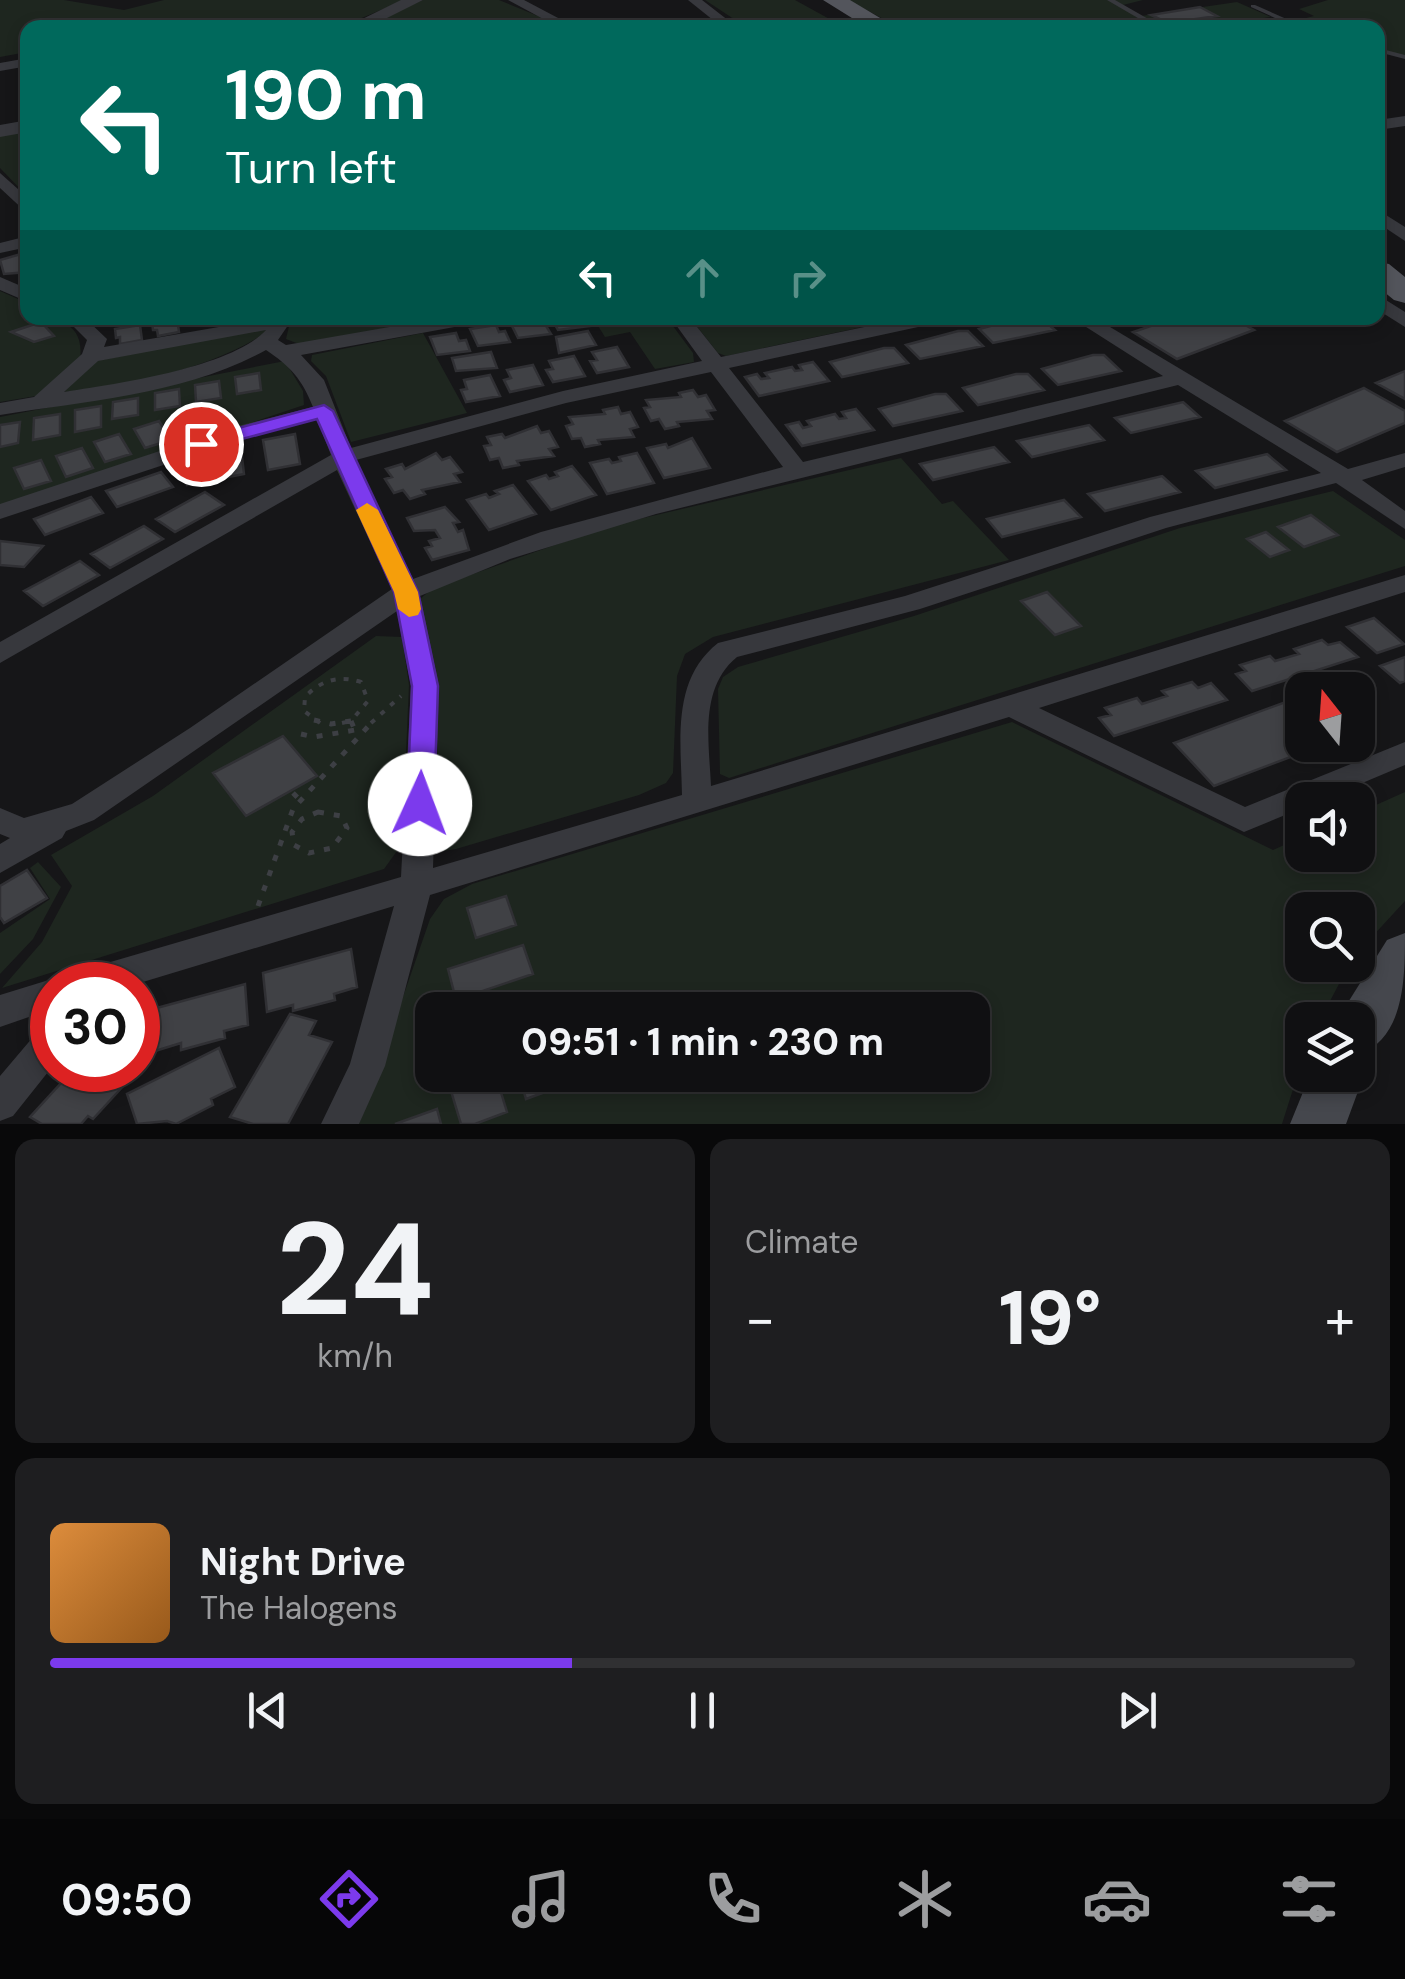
<!DOCTYPE html>
<meta charset="utf-8">
<style>
body{margin:0;font-family:"DM Sans",sans-serif;background:#1e1e20;color:#f1f3f6;height:100vh;display:flex;flex-direction:column;font-size:38px;white-space:nowrap}
*{box-sizing:border-box;margin:0}
p{font-size:32px;color:#9c9d9f}
.icon{flex:none;width:55px;height:55px;fill:none;stroke:currentColor;stroke-width:2;stroke-linecap:round;stroke-linejoin:round}
.map{position:relative;height:1124px;overflow:hidden}
.sheet{display:flex;flex-direction:column;gap:15px;padding:15px;background:#09090a;flex:1}
.sheet>*{flex:none}
.banner{position:absolute;left:20px;top:20px;width:1365px;height:305px;border-radius:20px;box-shadow:0 5px 15px #0003,0 0 0 2px #303032;background:#00695c;color:#fff;overflow:hidden}
.needle{width:65px;rotate:343deg}
.tools{position:absolute;left:1285px;top:672px;display:grid;gap:20px}
.tools a{display:grid;place-items:center;width:90px;height:90px;border-radius:20px;background:#101012;box-shadow:0 5px 15px #0003,0 0 0 2px #303032;font-size:50px}
.speed{position:absolute;left:30px;top:962px;display:flex;gap:20px;font-size:50px;font-weight:700;text-align:center}
.speed>*{display:grid;place-content:center;width:130px;height:130px;border-radius:50%;background:#101012;box-shadow:0 5px 15px #0003,0 0 0 2px #303032;line-height:1}
.speed .limit{border:15px solid #d22;background:#fff;color:#111}
.pin{position:absolute;display:grid;place-items:center;width:85px;height:85px;color:#fff;margin:-42px;border:5px solid #fff;border-radius:50%;box-shadow:0 2px 10px #0007}
.me{position:absolute;width:110px;margin:-55px;rotate:2deg;stroke-linejoin:round;filter:drop-shadow(0 0 8px #0008)}
.turn{display:flex;align-items:center;gap:35px;height:210px;padding:0 40px;font-size:45px}
.turn .icon{width:130px;height:130px;stroke-width:2.5}
.turn b{display:block;font-size:70px;line-height:85px}
.lanes{display:flex;align-items:center;height:95px;padding:0 40px;background:#0003;justify-content:center;gap:50px;direction:ltr}
.lanes .off{opacity:.35}
.big{font-size:75px;font-weight:800;line-height:1.1}
.sheet .card{flex:1;display:flex;flex-direction:column;justify-content:center;gap:15px;min-width:0;padding:0 35px;border-radius:20px;background:#1e1e20}
.sheet .dial{align-items:center;gap:0}
.dial b{font-size:130px;line-height:1}
.song{display:flex;align-items:center;gap:30px}
.cover{width:120px;height:120px;border-radius:15px;background:linear-gradient(135deg,hsl(30 70% 55%),hsl(30 70% 35%))}
.played{height:10px;border-radius:5px;background:linear-gradient(90deg,#7c3aed 40%,#303032 40%)}
.keys{display:flex;justify-content:space-around;direction:ltr}
.heat{display:flex;justify-content:space-between;align-items:center;font-size:55px;direction:ltr}
.sheet .tiles{flex:1;display:grid;gap:15px;grid-template-columns:1fr 1fr}
.card:last-child{grid-column:span 2}
.trip{position:absolute;left:415px;top:992px;width:575px;height:100px;border-radius:20px;background:#101012;box-shadow:0 5px 15px #0003,0 0 0 2px #303032;font-weight:800;line-height:100px;text-align:center}
.menu{display:flex;height:160px;justify-content:space-around;align-items:center;background:#060607;color:#9c9d9f}
.menu .icon{width:70px;height:70px}
.menu .selected{color:#7c3aed}
.menu b{font-size:45px;color:#f1f3f6}
.map>svg:first-child{display:block}
</style>
<div class="map">
<svg width="1405" height="1124" viewBox="0 0 1405 1124">
<rect width="100%" height="100%" fill="#161618"/>
<path fill="#1e261f" fill-rule="evenodd" d="M0 0H64L124 10 164 0H405L340 27 28 28 27 52 0 57Z
M423 0H499L565 27 377 28 371 23Z
M705 0H795L844 27H746Z
M848 0H1143L1123 5 1141 16 1237 2 1271 17 1226 23 1232 28H900Z
M1328 0H1405V57L1378 48V28L1330 27 1306 18 1314 16 1299 9Z
M27 128V196L0 168V134Z
M0 291 27 303 28 318C57 318 85 322 80 359L36 396 0 402Z
M291 318H442L299 344 286 339Z
M593 318H667L693 353 694 362 655 369 630 332 605 337Z
M690 318H905L726 356 718 353Z
M265 327 270 330C211 369 133 385 64 392L91 362Z
M423 333 467 413 351 442 326 376 311 361 312 355Z
M285 361 303 391 304 405 0 507V417Z
M901 458 942 504 953 501 1009 560 713 637 685 654 677 676 673 773 666 783 639 795 456 849 443 851 434 841 438 801 436 670 419 600 433 588 609 526Z
M1333 491 1405 540V566L729 778 720 774 718 689 723 677 738 667 914 616 1180 528Z
M376 636 402 637 409 685 402 844 384 869 2 988 42 942 72 886 51 855 153 796Z
M1012 722 1273 850 1302 837V855H1358V813L1405 792V901L1358 952V910H1302V965H1349L1320 1020H1302V1061L1282 1124H359L430 919 444 899 472 884ZM432 1010H972V1075H432Z
M38 862 61 887 33 939 0 974V933L50 899 30 868Z"/>
<path fill="#404145" stroke="#303034" stroke-width="2.5" d="M1200 7 1217 16 1168 23 1151 15Z
M28 252V272L4 274 0 260Z
M177 318 179 332 158 336 157 330H153L152 322Z
M535 318 539 325 545 324 551 334 518 338 510 322Z
M551 318H585L590 326 558 330Z
M1041 318 1055 330 993 343 979 329 1021 318Z
M1174 318H1233L1254 330 1177 359 1133 332Z
M41 322 54 336 34 342 11 332Z
M140 325 142 340 120 344V337L116 338 115 329Z
M496 325 499 332 505 331 510 342 478 346 470 329Z
M588 331 596 345 559 353 556 337Z
M958 331H968L983 346 920 359 906 345Z
M456 333 459 341 466 340 470 351 437 355 430 337Z
M617 347 629 367 597 373 590 361 597 360 592 352Z
M884 348H894L908 363 842 377 830 362Z
M491 352 497 368 456 371 452 358Z
M1093 355H1104L1121 371 1058 385 1042 369Z
M574 356 585 376 553 382 546 370 553 369 549 361Z
M813 362 829 381 759 396 745 377 757 374 761 379 769 378 765 373 792 367 795 371 802 370 799 365Z
M533 365 543 385 510 392 504 380 511 378 507 370Z
M1405 371V399L1376 383Z
M259 373 261 390 237 394 235 377Z
M1016 374H1028L1044 390 978 405 963 388Z
M490 375 500 396 466 402 461 390 467 389 464 380Z
M219 381 221 398 196 402 195 385Z
M1364 388 1405 411V423L1337 452 1285 421Z
M179 389 180 406 155 410V393Z
M693 390 698 397 706 395 715 410 707 411 712 419 677 422 679 426 665 429 659 419 651 421 644 408 650 407 646 400 681 397 679 393Z
M935 394H946L962 411 893 426 879 409Z
M138 398V415L112 419 113 402Z
M1183 402 1200 417 1131 433 1115 418Z
M101 406V427L75 432V410Z
M618 407 621 414 630 412 638 427 630 429 634 437 598 440 600 444 585 447 581 438 572 439 566 426 573 424 569 417 605 414 603 410Z
M856 409 874 430 802 446 786 425 799 422 803 428 811 426 807 421 835 414 839 419 846 418 842 412Z
M199 411 209 427 185 434 175 419Z
M60 414V435L33 440 34 418Z
M159 421 171 440 145 448 134 429Z
M20 422 18 443 0 447V425Z
M1089 425 1104 440 1032 457 1017 441Z
M537 426 541 433 549 431 558 447 549 449 554 456 517 461 519 465 503 468 499 458 490 460 484 446 491 445 487 437 502 434 505 438Z
M119 434 131 454 105 462 94 442Z
M295 434 300 464 268 470 263 440Z
M692 438 710 468 664 478 647 448 666 444 668 448Z
M994 447 1009 462 933 480 920 464Z
M82 448 93 468 66 477 56 456Z
M436 453 442 460 450 457 462 472 454 474 460 482 422 490 425 494 410 499 403 490 394 493 385 479 392 477 386 469 402 464 405 469Z
M637 453 654 483 607 494 590 463 609 459 612 463 621 461 619 457Z
M1267 454 1286 470 1215 488 1196 471Z
M242 457 244 474 187 485 185 467Z
M41 460 51 481 24 489 14 468Z
M572 466 596 495 551 510 528 481 546 475 549 479 558 476 555 472Z
M161 472 173 487 117 507 106 491Z
M1162 476 1180 492 1105 511 1088 494Z
M513 485 536 514 489 530 467 500 486 494 489 498 499 494 495 491Z
M205 492 224 505 175 532 156 519Z
M91 497 103 513 45 535 34 519Z
M1064 500 1081 517 1002 537 987 519Z
M445 507 459 522 453 523 458 532 463 530 469 550 432 560 425 548 432 546 429 541 440 538 435 530 414 531 407 518Z
M1311 515 1338 535 1304 547 1278 527Z
M144 526 163 539 110 568 91 554Z
M1266 532 1289 550 1270 557 1247 539Z
M0 541 43 546 24 567 0 565Z
M80 561 99 575 43 606 24 591Z
M1047 592 1081 626 1055 635 1021 601Z
M1374 618 1404 644 1377 653 1347 627Z
M1322 640 1328 645 1340 642 1358 657 1252 691 1236 674 1246 671 1240 665 1270 656 1275 661 1299 654 1294 649Z
M1405 657V681L1400 683 1380 666Z
M1192 682 1198 688 1211 683 1227 700 1114 736 1099 718 1111 715 1105 708 1137 698 1142 704 1167 696 1162 691Z
M1302 696V745H1322L1214 786 1174 743Z
M283 736 317 776 246 816 213 773Z
M27 870 47 898 4 923 0 917V886Z
M506 896 516 925 476 938 467 908Z
M523 945 533 974 456 1000 448 969Z
M351 949 357 987 334 994 335 1000 293 1011V1005L267 1012 263 973Z
M245 984 248 1025 224 1031 225 1038 181 1050V1043L155 1051 153 1009Z
M539 996 544 1010H497Z
M290 1014 316 1021 309 1035 332 1042 288 1124H253L230 1117Z
M219 1048 235 1087 211 1099 213 1105 176 1124 167 1121 137 1124 127 1094Z
M73 1070H129L120 1080 126 1083 93 1119 88 1116 81 1124H42L30 1117Z
M519 1075H568L570 1083 526 1099Z
M496 1076 507 1112 475 1124H461L451 1091Z
M437 1109 441 1124H395Z"/>
<g fill="none" stroke-linecap="round" stroke-linejoin="round">
<path stroke="#3d3f44" stroke-width="4" stroke-dasharray="5 8" stroke-linecap="butt" d="M320 723 304 711 305 697C321 680 339 675 361 682L368 701 351 721
M342 723 351 721
M371 723 401 696"/>
<path stroke="#3d3f44" stroke-width="5" stroke-dasharray="6 10" stroke-linecap="butt" d="M314 720 331 724 351 721
M351 721 357 735
M301 734 314 737 355 730
M293 793 300 800
M318 812 341 816 347 828 332 848 309 853 294 845 292 832 302 819Z
M258 906 293 809 374 720"/>
<path fill="#37383d" fill-rule="evenodd" d="M1107 0H1115L1164 28H1155Z
M1251 5H1255L1307 28H1297L1251 7Z
M1318 23 1326 27 1327 28 1316 26 1315 25Z
M1378 48 1405 55V59L1378 52Z"/>
<path fill="#37383d" fill-rule="evenodd" d="M508 0H524L577 28H560Z
M688 0H702L738 28H723Z
M28 58V66L0 71V63Z
M1405 116V126L1378 130V120Z
M0 173 28 198V214L0 188Z
M1378 210 1405 227V241L1378 223Z
M28 236V247L0 253V243Z
M0 277 28 289V302L0 290Z
M1378 295 1405 312V327L1378 310Z
M65 318H85L107 339 104 347 271 318H293L278 340 286 345 441 318H480L471 324 301 355 324 380 351 448 563 391 702 361 671 318H690L721 357 907 318H941L932 324 729 368 803 462 1163 376 1072 318H1095L1348 469 1405 453V467L1362 480 1405 511V529L1336 483 1166 528 920 609 737 657C699 688 709 742 711 786L1405 575V592L1039 708 1245 807 1405 742V765L1322 800H1302V808L1244 832 1009 717 430 895 385 1066 359 1124H321L350 1064 394 906 133 985H66L71 974 83 970 401 877 411 686 397 611 94 820 66 831 62 838 0 873V844L10 838 0 834V808L24 818 72 804 190 728 392 589 337 470 0 663V642L331 455 317 419 242 439 0 519V504L226 429 313 407C302 379 290 366 266 350 187 394 88 401 0 415V403L34 397 82 354 87 340ZM266 330C231 368 115 384 64 392L98 361ZM711 372 783 467 541 532 413 579 356 460 566 403ZM1178 385 1321 473 1150 517 905 596 718 643C671 680 681 741 682 795L433 868 439 686 420 596 510 559 656 514Z
M52 979 65 985H52V1009L0 1027V995Z
M52 1025V1067L13 1116 0 1121V1076L39 1030Z"/>
<path fill="#37383d" fill-rule="evenodd" d="M401 0H423L367 28H344Z
M28 120V132L0 137V125Z"/>
<path fill="#45474d" fill-rule="evenodd" d="M1405 933C1405 978 1405 1038 1358 1055V1020H1337L1387 940Z
M1358 1060 1364 1075 1346 1124H1290L1310 1075H1358Z"/>
<path fill="#53555c" fill-rule="evenodd" d="M823 0H850L897 28H868Z
M1378 262 1389 264 1405 277V303L1394 300 1378 287Z"/>
</g>
<path fill="#7c3aed" stroke="#51269a" stroke-width="2.5" d="M324 405 333 411 418 592 438 686 434 804 430 812 420 815 411 812 407 804 412 686 394 592 317 419 201 450 191 444 194 440Z"/>
<path fill="#f59e0b" d="M367 503 378 510 418 592 421 609 418 615 409 617 398 609 394 592 356 510Z"/>
</svg>
<div class="tools">
<a><svg class="needle" viewBox="-14 -14 28 28"><path d="M0-13l5 13h-10z" fill="#e53935"/><path d="M0 13l5-13h-10z" fill="#9c9d9f"/></svg></a>
<a><svg class="icon" aria-label="sound" viewBox="0 0 24 24"><path d="M4 9h4l5-4v14l-5-4H4zM17 9q2 3 0 6"/></svg></a>
<a><svg class="icon" aria-label="search" viewBox="0 0 24 24"><circle cx="10" cy="10" r="6"/><path d="M15 15l6 6"/></svg></a>
<a><svg class="icon" aria-label="layers" viewBox="0 0 24 24"><path d="M12 4l9 5-9 5-9-5zM3 14l9 5 9-5"/></svg></a>
</div>
<div class="speed"><div class="limit">30</div></div>
<div class="pin" style="left:201px;top:444px;background:#d93025"><svg class="icon" aria-label="arrive" viewBox="0 0 24 24"><path d="M6 21V4h12l-3 4 3 4H6"/></svg></div>
<svg class="me" style="left:420px;top:804px" viewBox="-20 -20 40 40"><circle r="19" fill="#fff"/><path d="M0-13L10 11 0 6-10 11z" fill="#7c3aed"/></svg>
<div class="trip">09:51 · 1 min · 230 m</div>
<div class="banner">
<div class="turn"><svg class="icon" aria-label="left" viewBox="0 0 24 24"><path d="M17 20v-9H6M10 6l-5 5 5 5"/></svg><div><b>190 m</b>Turn left</div></div>
<div class="lanes"><svg class="icon" aria-label="left" viewBox="0 0 24 24"><path d="M17 20v-9H6M10 6l-5 5 5 5"/></svg><svg class="icon off" aria-label="ahead" viewBox="0 0 24 24"><path d="M12 20V5M6 11l6-6 6 6"/></svg><svg class="icon off" aria-label="right" viewBox="0 0 24 24"><path d="M7 20v-9h11M14 6l5 5-5 5"/></svg></div>
</div>
</div>
<section class="sheet">
<div class="tiles">
<div class="card dial"><b>24</b><p>km/h</p></div>
<div class="card"><p>Climate</p>
<div class="heat"><a>−</a><b class="big">19°</b><a>+</a></div>
</div>
<div class="card">
<div class="song"><i class="cover"></i><div><b>Night Drive</b><p>The Halogens</p></div></div>
<div class="played"></div>
<div class="keys"><svg class="icon" aria-label="previous" viewBox="0 0 24 24"><path d="M18 5L8 12l10 7zM5 5v14"/></svg><svg class="icon" aria-label="pause" viewBox="0 0 24 24"><path d="M8 5v14M16 5v14"/></svg><svg class="icon" aria-label="next" viewBox="0 0 24 24"><path d="M6 5l10 7-10 7zM19 5v14"/></svg></div>
</div>
</div>
</section>
<nav class="menu">
<b>09:50</b>
<svg class="icon selected" aria-label="directions" viewBox="0 0 24 24"><path d="M12 3l9 9-9 9-9-9zM9 14v-3h6M13 9l2 2-2 2"/></svg>
<svg class="icon" aria-label="music" viewBox="0 0 24 24"><path d="M9 18V5l10-2v13"/><circle cx="6" cy="18" r="3"/><circle cx="16" cy="16" r="3"/></svg>
<svg class="icon" aria-label="phone" viewBox="0 0 24 24"><path d="M5 4h4l2 5-3 2q2 4 5 5l2-3 5 2v4C11 20 4 13 5 4z"/></svg>
<svg class="icon" aria-label="climate" viewBox="0 0 24 24"><path d="M12 3v18M4 7l16 10M4 17L20 7"/></svg>
<svg class="icon" aria-label="car" viewBox="0 0 24 24"><path d="M5 17H2v-5l4-1 3-4h7l3 4 3 1v5h-3M9 17h6M6 11h13"/><circle cx="7" cy="17" r="2"/><circle cx="17" cy="17" r="2"/></svg>
<svg class="icon" aria-label="filters" viewBox="0 0 24 24"><path d="M4 7h16M4 17h16"/><circle cx="9" cy="7" r="2"/><circle cx="15" cy="17" r="2"/></svg>
</nav>
